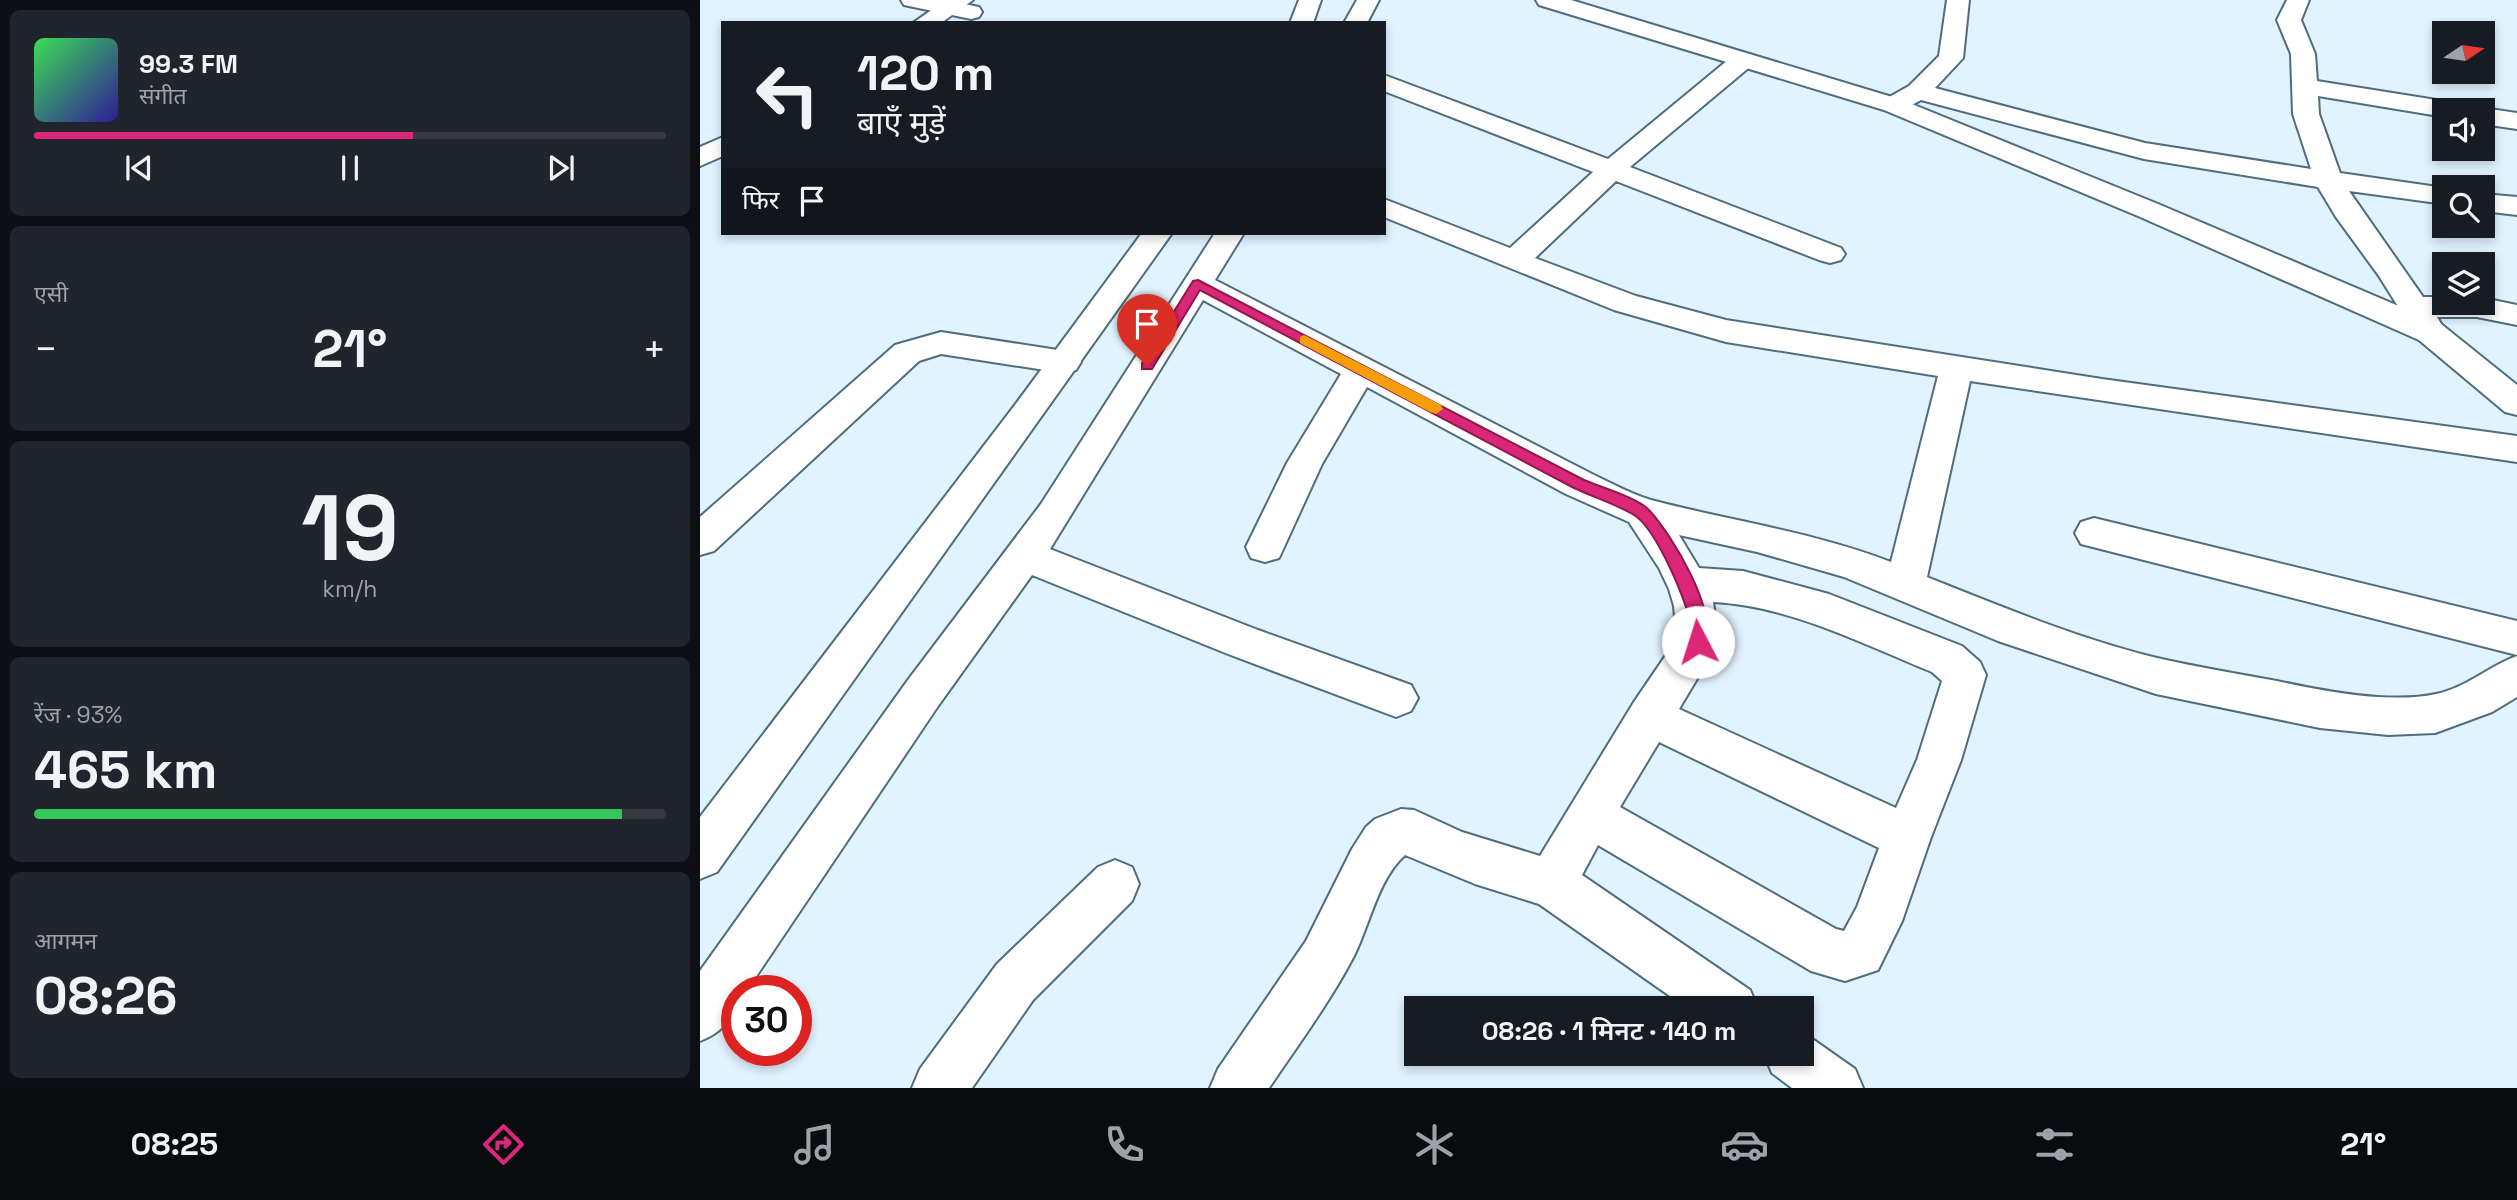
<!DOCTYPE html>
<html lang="hi">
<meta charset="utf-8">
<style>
body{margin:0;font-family:"Space Grotesk","Noto Sans Devanagari",sans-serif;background:#20242c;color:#f1f3f6;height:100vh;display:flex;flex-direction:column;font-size:26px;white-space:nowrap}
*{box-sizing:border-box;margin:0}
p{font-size:23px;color:#9ea1a6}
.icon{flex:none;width:38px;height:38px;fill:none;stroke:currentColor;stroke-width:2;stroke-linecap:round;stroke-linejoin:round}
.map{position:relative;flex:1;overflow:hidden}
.side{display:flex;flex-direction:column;gap:10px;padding:10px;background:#0d0f14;width:700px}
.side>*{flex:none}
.hud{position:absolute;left:21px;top:21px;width:665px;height:214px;border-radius:0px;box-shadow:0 4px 10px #0003;background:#171b24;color:#f1f3f6;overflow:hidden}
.needle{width:46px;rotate:77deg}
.buttons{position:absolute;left:1732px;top:21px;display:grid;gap:14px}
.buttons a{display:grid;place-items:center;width:63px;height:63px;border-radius:0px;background:#171b24;box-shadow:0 4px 10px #0003;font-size:35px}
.speed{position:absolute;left:21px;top:975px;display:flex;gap:14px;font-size:35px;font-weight:700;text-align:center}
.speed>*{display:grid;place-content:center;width:91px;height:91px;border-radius:50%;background:#171b24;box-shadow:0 4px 10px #0003;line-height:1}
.speed .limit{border:10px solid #d22;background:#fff;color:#111}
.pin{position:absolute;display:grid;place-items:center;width:60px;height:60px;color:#fff;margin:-72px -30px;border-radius:50% 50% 50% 0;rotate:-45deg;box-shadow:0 0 7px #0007}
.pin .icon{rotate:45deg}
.me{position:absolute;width:77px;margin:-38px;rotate:355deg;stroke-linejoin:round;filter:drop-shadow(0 0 5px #0008)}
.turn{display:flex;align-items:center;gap:24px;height:147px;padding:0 21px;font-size:32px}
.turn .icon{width:91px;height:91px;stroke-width:2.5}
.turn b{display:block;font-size:49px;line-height:60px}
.then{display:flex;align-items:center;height:66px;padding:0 21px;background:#0003;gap:14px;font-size:26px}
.big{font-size:52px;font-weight:600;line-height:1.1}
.side .tile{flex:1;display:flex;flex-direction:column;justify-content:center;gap:10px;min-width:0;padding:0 24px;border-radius:10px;background:#20242c}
.side .dial{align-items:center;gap:0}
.dial b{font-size:91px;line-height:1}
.song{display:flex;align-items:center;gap:21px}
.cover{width:84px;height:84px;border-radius:10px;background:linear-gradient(135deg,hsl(130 70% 55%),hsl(250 70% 35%))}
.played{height:7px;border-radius:4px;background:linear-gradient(90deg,#db2777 60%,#363941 60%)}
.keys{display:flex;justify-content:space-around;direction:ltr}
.heat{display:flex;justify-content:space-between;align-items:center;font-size:38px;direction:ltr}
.charge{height:10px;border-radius:5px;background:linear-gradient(90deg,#34c759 93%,#363941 0)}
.trip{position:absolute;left:704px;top:996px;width:410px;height:70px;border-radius:0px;background:#171b24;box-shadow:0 4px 10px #0003;font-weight:600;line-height:70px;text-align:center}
.tabs{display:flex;height:112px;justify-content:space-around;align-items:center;background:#090b0e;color:#9ea1a6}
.tabs .icon{width:49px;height:49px}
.tabs .on{color:#db2777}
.tabs b{font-size:32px;color:#f1f3f6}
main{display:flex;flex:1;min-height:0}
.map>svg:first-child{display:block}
</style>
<main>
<section class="side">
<div class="tile">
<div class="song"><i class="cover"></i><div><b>99.3 FM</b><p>संगीत</p></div></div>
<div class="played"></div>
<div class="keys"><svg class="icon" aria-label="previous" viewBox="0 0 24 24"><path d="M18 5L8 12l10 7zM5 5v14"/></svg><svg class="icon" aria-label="pause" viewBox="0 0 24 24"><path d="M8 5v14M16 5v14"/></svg><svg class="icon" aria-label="next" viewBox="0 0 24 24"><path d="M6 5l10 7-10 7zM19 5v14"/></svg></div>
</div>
<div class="tile"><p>एसी</p>
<div class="heat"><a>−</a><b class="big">21°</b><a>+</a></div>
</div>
<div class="tile dial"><b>19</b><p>km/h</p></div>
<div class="tile"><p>रेंज · 93%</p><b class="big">465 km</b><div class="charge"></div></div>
<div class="tile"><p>आगमन</p><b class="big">08:26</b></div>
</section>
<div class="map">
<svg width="1817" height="1088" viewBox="0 0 1817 1088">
<rect width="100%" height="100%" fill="#e0f3fe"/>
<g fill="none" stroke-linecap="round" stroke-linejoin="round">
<g stroke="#4f6d7c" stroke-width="4">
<path id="minor" d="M201 0H245L279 7 282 12 279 17 271 19 204 5Z
M657 0H679L667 23H644Z
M1247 0H1269L1263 58 1235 88 1445 143 1611 169 1593 114 1591 54 1577 20 1587 0H1609L1601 20 1615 54 1617 81 1749 102 1758 105 1762 110H1745V117L1618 96 1619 114 1640 173 1745 188V204L1649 191 1723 297H1745V303H1783V298L1817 305V325L1777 317H1737L1746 332 1741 340 1730 343 1719 340 1679 276 1636 217 1618 187 1444 159 1221 100C1208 107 1199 114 1184 110L1180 105 1184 100 1209 86 1239 56Z
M1043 53 1052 55 1055 60 1052 65 930 167 1141 248 1145 254 1141 260 1130 263 1119 260 916 181 835 258 936 296 1026 320 1402 379 1817 436V462L1270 381 1227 577C1302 607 1379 639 1457 658 1497 667 1538 674 1577 681 1624 691 1689 704 1736 694 1766 688 1789 666 1817 656V697L1792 712 1735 733 1688 735 1620 728 1456 694 1298 641 1144 577 1057 552 979 535 999 568 1043 571 1129 594 1262 646 1280 662 1286 675 1261 760 1231 837 1202 921 1178 970 1145 981 1111 971 898 845 882 875 1050 990 1058 1008H987L839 904 775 884 705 855C678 879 670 924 654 956 630 1002 598 1045 569 1088H510L518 1069 606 941 652 849 666 827 675 819 701 809 714 810 762 832 840 856 934 702 977 639 974 606 969 589 959 568 929 522 866 494 667 387 622 464 579 558 565 562 551 558 546 547 587 463 641 374 503 300 350 549 558 630 711 685 718 698 711 711 696 717 528 654 332 575 238 706 47 990H37C37 1016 23 1032 0 1041V971L208 680 341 504 515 233H544L515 280 892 474C911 483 931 494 951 500 1031 521 1113 532 1191 562L1238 376 1026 342 914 310 684 217V199L810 248 893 172 684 91V75L908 159 1034 55ZM1013 602C1090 606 1161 643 1232 672L1242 681 1217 760 1196 808 979 709 1019 642ZM959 742 1179 848 1157 907 1144 931 1136 929 920 807Z
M1783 108 1817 113V129L1783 124V110H1775Z
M1783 194 1817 197V215L1783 211Z
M241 332 364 351 376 354 381 362 376 370 364 373 241 354 219 361 14 551 0 555V517L195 345Z
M1394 518 1817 621V655L1381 544 1375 533 1381 522Z
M415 860 432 867 439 884 432 901 333 1000 272 1088H212L220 1069 297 964 398 867Z
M1101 1031 1155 1069 1163 1088H1092L1072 1073 1064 1054H1101Z"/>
</g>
<g stroke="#4f6d7c" stroke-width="4">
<path id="tertiary" d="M599 0H621L613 23H590Z
M836 0H871L1202 100 1458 204 1741 324 1817 385V415L1805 412 1719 340 1438 216 1184 110 839 5Z
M442 233H472L17 872 0 879V817L315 405Z"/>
</g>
<g stroke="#4f6d7c" stroke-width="4">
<path id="primary" d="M246 0H273L241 23H213Z
M23 137V156L0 166V147Z"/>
</g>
<use href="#minor" fill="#fff" fill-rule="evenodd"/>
<use href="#tertiary" fill="#fff" fill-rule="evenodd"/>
<use href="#primary" fill="#fff" fill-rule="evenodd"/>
</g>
<path fill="#db2777" stroke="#8e194d" stroke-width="2" d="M498 280 884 480C900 487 938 498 949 510 972 535 1020 613 1004 647L998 649 992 647C986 636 991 622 987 610 979 586 955 528 934 515 916 504 893 497 874 488L500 290 452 369H442V363L493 281Z"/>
<path fill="#f59e0b" d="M604 335 741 405 743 409 736 414 730 412 600 343V337Z"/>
</svg>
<div class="buttons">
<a><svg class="needle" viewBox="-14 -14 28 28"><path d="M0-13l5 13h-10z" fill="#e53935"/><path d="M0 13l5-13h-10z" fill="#9ea1a6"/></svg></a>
<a><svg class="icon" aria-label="sound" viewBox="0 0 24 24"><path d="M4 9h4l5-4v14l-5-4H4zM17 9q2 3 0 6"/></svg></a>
<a><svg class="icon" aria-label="search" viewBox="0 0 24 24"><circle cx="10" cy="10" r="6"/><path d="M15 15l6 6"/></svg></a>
<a><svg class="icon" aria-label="layers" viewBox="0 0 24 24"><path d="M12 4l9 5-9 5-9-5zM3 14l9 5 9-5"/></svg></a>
</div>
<div class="speed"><div class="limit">30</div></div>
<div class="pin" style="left:447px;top:366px;background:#d93025"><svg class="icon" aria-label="arrive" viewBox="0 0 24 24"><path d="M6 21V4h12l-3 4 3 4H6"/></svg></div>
<svg class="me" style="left:998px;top:642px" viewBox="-20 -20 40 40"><circle r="19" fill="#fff"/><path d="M0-13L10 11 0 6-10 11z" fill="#db2777"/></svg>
<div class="trip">08:26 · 1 मिनट · 140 m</div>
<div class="hud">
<div class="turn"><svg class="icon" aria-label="left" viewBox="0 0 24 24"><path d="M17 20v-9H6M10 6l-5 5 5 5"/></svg><div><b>120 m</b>बाएँ मुड़ें</div></div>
<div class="then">फिर<svg class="icon" aria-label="arrive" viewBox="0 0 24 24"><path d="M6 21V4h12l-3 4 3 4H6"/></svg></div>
</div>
</div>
</main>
<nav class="tabs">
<b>08:25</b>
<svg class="icon on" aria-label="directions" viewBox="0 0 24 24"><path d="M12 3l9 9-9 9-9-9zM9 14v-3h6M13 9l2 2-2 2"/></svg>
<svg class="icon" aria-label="music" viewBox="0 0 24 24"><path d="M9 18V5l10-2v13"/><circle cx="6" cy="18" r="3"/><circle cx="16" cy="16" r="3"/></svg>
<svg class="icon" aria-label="phone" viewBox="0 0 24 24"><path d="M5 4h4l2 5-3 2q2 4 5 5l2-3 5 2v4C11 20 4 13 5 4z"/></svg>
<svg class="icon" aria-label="climate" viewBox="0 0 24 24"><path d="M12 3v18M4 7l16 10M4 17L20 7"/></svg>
<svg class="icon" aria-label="car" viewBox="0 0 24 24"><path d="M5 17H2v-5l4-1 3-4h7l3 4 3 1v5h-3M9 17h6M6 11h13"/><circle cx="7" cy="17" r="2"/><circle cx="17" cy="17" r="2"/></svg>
<svg class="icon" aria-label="filters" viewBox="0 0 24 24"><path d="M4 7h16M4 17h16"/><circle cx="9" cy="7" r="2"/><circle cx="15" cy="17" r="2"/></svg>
<b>21°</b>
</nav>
